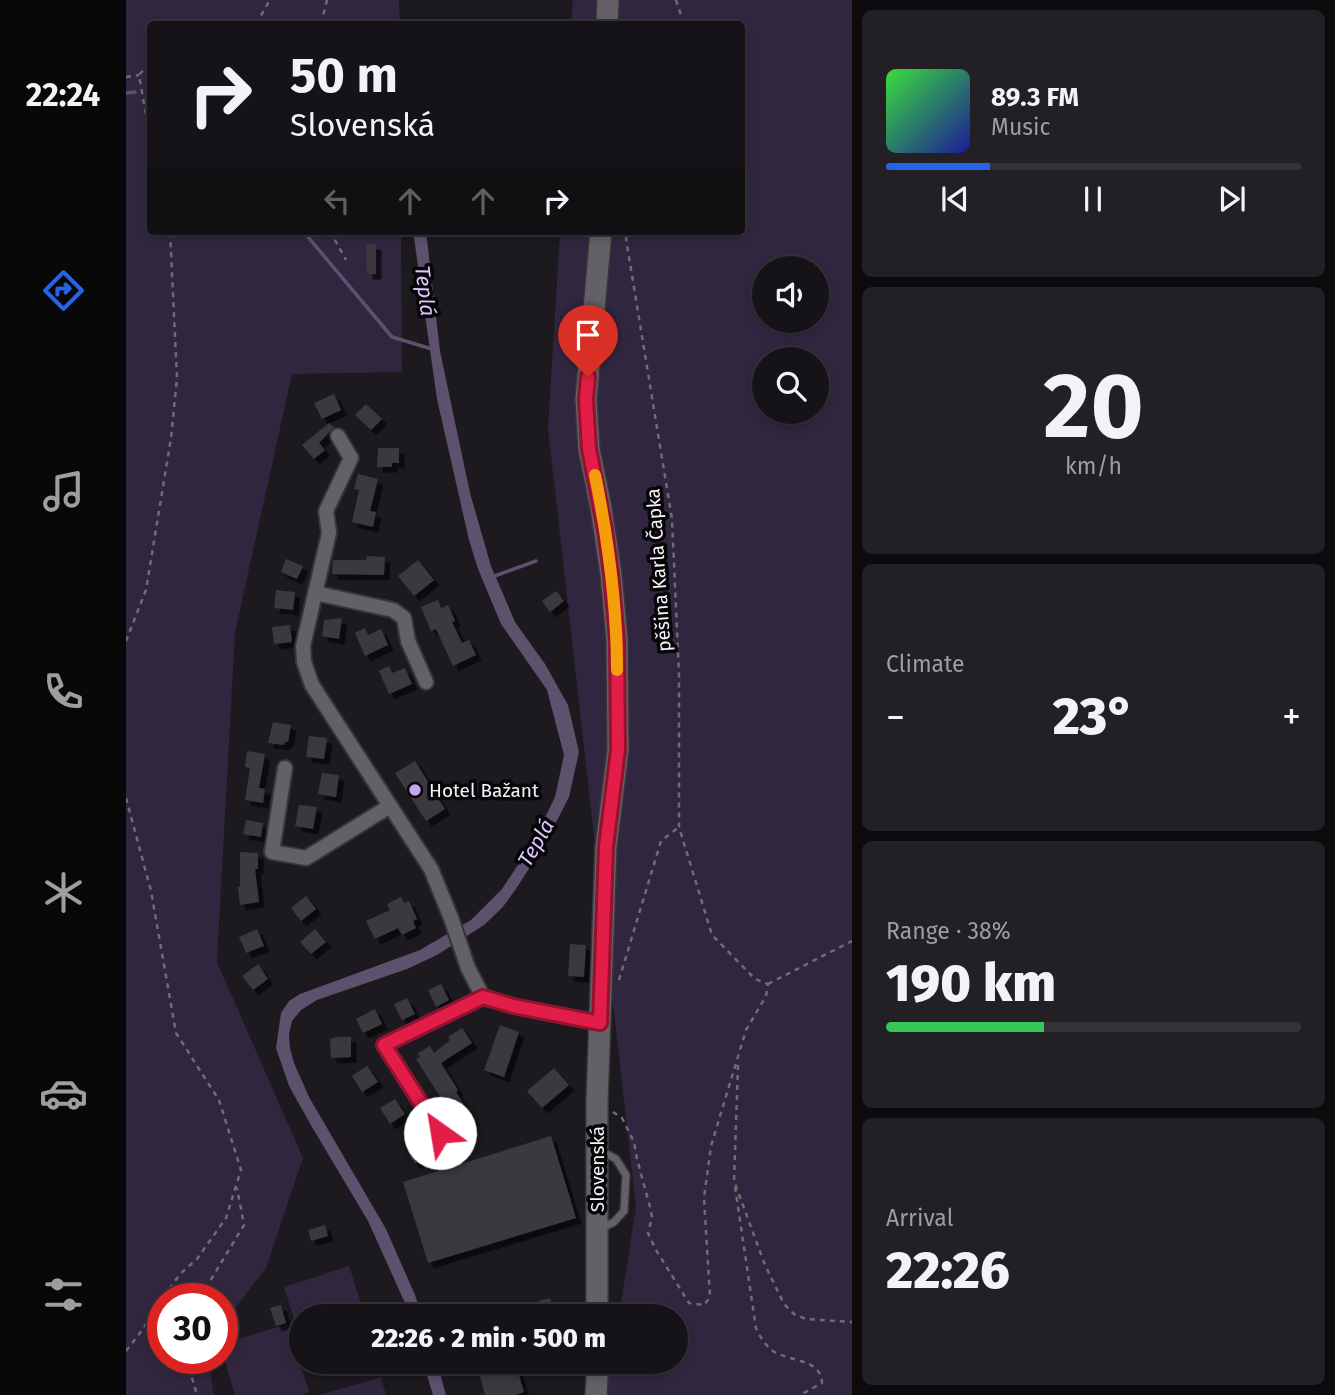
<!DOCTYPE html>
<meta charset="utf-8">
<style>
body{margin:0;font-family:"Fira Sans",sans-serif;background:#222024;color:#f1f3f6;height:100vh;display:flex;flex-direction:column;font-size:26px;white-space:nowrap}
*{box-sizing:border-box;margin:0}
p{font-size:23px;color:#9d9ea1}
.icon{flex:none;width:38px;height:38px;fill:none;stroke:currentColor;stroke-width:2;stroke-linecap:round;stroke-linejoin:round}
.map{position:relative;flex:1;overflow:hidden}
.sheet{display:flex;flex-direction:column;gap:10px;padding:10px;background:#0c0a0d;width:483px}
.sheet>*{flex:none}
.banner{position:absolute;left:21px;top:21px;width:598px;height:214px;border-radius:7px;box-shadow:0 4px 10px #0003,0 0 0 2px #343236;background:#151317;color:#f1f3f6;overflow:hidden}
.tools{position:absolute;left:626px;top:256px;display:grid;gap:14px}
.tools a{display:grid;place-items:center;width:77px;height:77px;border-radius:50%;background:#151317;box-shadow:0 4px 10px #0003,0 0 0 2px #343236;font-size:35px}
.speed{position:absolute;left:21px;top:1283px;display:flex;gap:14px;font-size:35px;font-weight:700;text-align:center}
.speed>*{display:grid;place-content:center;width:91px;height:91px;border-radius:50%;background:#151317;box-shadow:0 4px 10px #0003,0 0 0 2px #343236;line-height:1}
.speed .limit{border:10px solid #d22;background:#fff;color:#111}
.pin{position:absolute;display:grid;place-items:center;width:60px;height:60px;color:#fff;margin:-72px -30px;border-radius:50% 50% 50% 0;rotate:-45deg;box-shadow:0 0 7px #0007}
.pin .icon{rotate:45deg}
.me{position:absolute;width:77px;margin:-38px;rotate:328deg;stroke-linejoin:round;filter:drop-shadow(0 0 5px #0008)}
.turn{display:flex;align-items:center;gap:24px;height:147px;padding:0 28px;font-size:32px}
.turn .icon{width:91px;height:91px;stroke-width:2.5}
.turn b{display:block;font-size:49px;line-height:60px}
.lanes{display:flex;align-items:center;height:66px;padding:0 28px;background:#0003;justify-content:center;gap:35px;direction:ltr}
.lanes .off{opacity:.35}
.big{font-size:52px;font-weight:800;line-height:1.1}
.sheet .tile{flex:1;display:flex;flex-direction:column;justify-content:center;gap:10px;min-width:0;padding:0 24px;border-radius:10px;background:#222024}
.sheet .dial{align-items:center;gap:0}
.dial b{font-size:91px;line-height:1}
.song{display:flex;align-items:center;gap:21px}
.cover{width:84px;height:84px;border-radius:10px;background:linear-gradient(135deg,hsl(120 70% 55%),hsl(240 70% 35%))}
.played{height:7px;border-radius:4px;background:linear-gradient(90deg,#2563eb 25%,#343236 25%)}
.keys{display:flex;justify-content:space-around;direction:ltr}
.heat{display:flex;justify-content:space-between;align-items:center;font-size:38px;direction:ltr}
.charge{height:10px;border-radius:5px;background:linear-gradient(90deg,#34c759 38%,#343236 0)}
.trip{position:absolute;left:163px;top:1304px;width:399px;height:70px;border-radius:35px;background:#151317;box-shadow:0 4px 10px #0003,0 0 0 2px #343236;font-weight:800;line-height:70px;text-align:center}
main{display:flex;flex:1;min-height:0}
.tab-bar{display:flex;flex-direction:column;width:126px;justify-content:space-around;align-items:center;background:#080809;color:#9d9ea1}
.tab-bar .icon{width:49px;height:49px}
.tab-bar .on{color:#2563eb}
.tab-bar b{font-size:32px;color:#f1f3f6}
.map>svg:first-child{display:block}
</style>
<main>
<nav class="tab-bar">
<b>22:24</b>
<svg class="icon on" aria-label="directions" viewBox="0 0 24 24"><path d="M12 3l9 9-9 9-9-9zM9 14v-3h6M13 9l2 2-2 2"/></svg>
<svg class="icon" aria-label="music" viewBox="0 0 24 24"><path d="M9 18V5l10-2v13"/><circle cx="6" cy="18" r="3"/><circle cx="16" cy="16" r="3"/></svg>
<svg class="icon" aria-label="phone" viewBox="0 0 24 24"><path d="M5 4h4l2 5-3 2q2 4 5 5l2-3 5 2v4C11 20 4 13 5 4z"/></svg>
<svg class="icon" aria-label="climate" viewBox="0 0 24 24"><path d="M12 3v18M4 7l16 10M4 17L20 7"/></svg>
<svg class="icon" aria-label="car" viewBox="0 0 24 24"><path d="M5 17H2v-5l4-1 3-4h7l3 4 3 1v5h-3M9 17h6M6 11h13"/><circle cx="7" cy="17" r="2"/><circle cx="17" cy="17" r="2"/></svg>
<svg class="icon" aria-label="filters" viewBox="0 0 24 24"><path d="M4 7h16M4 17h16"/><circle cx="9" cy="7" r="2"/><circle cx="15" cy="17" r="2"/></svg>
</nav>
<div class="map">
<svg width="726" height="1395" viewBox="0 0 726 1395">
<defs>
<filter id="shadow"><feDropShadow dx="5.5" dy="5.5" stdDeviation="0" flood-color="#0009"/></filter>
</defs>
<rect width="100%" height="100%" fill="#1c191f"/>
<path fill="#31263f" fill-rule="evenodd" d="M0 0H273L274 24H24V231H275L276 372 166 374 109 633 91 962 177 1158 140 1268 96 1325V1298H37V1358H82L88 1395H0Z
M447 0H726V1395H480L485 1362H550V1316H493L510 1207 422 429 434 231H616V24H445ZM639 268H691V320H639ZM639 359H691V411H639Z
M223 1266 239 1316H175V1342L158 1287Z
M162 1324 183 1392 175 1395H109L96 1352V1344Z
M255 1377 260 1395H194Z"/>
<path fill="#5d516d" d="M287 231H300L314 351 344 493 365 566 389 622 419 664 442 705 453 752 443 797 421 840 390 889 376 908 358 925 311 955 281 969 191 1000 175 1010 166 1021 163 1034 164 1048 168 1063 183 1097 260 1229 289 1295 296 1316H283L279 1303 242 1221 186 1127 163 1086 150 1048 155 1013 163 1001 174 994 294 950 345 920 376 889 407 842 429 797 438 755 421 690 375 624 352 569 343 540 311 399Z
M297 1362H311L320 1395H307Z"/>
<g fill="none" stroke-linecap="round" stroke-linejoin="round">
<path stroke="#5d516d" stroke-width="3.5" d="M22 91H24
M0 93 9 92
M177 231 266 337 306 349
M366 577 410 561"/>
</g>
<path fill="#3b383f" filter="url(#shadow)" d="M240 244H250V274H241Z
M208 394 215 410 196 419 188 403Z
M240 404 256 419 245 430 229 415Z
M203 423 208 427 193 443 199 450 188 459 176 445Z
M252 448H273V463H266V467H251Z
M232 474 252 479 244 511 250 512 247 527 226 522 233 490 228 489Z
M241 556 259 557 258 575 206 574 207 560H240Z
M160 559 177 566 171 579 155 572Z
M292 560 308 580 288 596 272 576Z
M150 590 169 592 167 610 148 608Z
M430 591 438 601 424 612 416 601Z
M312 600 315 608 322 605 329 621 326 622 336 643 343 640 350 655 327 666 310 629 305 631 295 607Z
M216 618 213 639 196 636 198 620Z
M164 625 166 642 148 644 146 627Z
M239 628 242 635 255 629 262 645 239 656 229 633Z
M263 666 266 673 279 668 286 684 263 694 253 671Z
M147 722 165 725 162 742H159L158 745 142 743Z
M183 736 201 738 198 759 180 757Z
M121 751 139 754 133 788 139 789 137 803 119 800 124 768 119 767Z
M289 761 319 809 300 821 269 773Z
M196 773 213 775 210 797 192 794Z
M173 805 191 807 187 829 169 826Z
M120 820 137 823 135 837 117 834Z
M114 852 132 853V869H129L133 902 114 905 112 887H114Z
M180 896 190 909 175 921 165 908Z
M275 897 278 903 283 901 291 919 287 921 290 928 276 935 272 928 249 939 240 921 264 910 261 904Z
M131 929 138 946 120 953 113 937Z
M189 929 200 942 185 954 174 942Z
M444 944 460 945 458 977 442 976Z
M132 964 142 979 127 990 116 976Z
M315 984 323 1000 310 1007 302 990Z
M281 998 289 1014 276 1020 268 1004Z
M249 1009 256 1024 237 1033 230 1019Z
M374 1025 393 1032 378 1077 358 1070Z
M336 1028 346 1043 315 1063 332 1090 330 1092 348 1121 332 1131 323 1116 325 1114 290 1059 294 1057 292 1053 304 1046 308 1053 324 1040 322 1037Z
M212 1037H225V1057L205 1058 204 1039Z
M241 1066 252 1082 236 1092 226 1076Z
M428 1068 443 1085 416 1108 401 1091Z
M269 1099 279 1114 264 1124 254 1108Z
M425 1136 450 1218 302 1263 277 1182Z
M296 1142 304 1154 289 1164 281 1151Z
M199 1225 202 1236 185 1241 182 1230Z
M424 1298 430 1316H417L412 1301Z
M155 1305 160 1323 150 1326 144 1308Z
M350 1362H389L398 1392 389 1395H359Z"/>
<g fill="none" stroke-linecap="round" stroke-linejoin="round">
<g stroke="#363539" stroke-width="10">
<path id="lane" d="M474 1229 488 1222 498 1211 500 1175 490 1159 474 1150"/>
</g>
<g stroke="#363539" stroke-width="18">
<path id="street" d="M212 436 225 458 200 511 203 533 177 646 178 662 186 685 305 869 325 918 342 968 357 997 387 1006 474 1023
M189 593 267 610 278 618 282 641 300 682
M159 768 146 852 180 858 264 806
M314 1133 258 1045 357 997"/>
</g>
<g stroke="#363539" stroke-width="24">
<path id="secondary" d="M481 24 482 0
M471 1316V1102L480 847 492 750 491 640 485 574 475 508 463 449 460 399 475 231
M470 1395 472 1362"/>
</g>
<path stroke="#6f6d72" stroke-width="2.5" stroke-dasharray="5 5" stroke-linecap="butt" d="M550 0 558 24
M130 24 144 0
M195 24 201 0
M24 68 21 66 13 75 24 138
M0 77 13 75
M204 231 220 260
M0 641 20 590 45 438 51 378 44 231
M0 798 25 891 50 1033 93 1100 115 1170 100 1218 71 1259 54 1274 37 1298
M493 980 535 841 553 827
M642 984 726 941
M612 1065 608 1181 639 1265 658 1304 668 1314 680 1319 726 1322
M487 1112 496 1118 508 1142 511 1159 524 1207 526 1217 522 1233 530 1250 563 1303 578 1305 584 1297 578 1198 585 1146 620 1030 640 996 642 984 629 979 586 935 553 827V674L546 519 500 239 502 231
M609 1187 630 1328C634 1337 639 1345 647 1351 663 1362 695 1358 696 1383L674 1395
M77 1298 78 1291 118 1225 111 1188
M0 1351 14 1333 37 1299
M66 1358 64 1371 71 1395"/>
<use href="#lane" stroke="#636067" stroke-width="7"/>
<use href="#street" stroke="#636067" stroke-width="14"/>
<use href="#secondary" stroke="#636067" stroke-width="21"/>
</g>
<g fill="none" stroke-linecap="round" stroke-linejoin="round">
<g stroke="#92132f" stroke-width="18">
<path id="route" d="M314 1133 258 1045 357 997 387 1006 474 1023 480 847 492 750 491 640 485 574 479 530 463 449 460 399 462 377"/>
</g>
<use href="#route" stroke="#e11d48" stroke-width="12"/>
<path stroke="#f59e0b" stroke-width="12" d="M469 475C482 539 491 605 491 670"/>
</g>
<circle fill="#c6a6f0" stroke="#060507" stroke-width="2.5" cx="289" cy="790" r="7"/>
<g text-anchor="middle" stroke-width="7" stroke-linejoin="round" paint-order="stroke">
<g font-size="19" fill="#f4f3f7" stroke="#060507">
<text transform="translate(532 570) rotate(-94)" y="7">pěšina Karla Čapka</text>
<text transform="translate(471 1169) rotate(-90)" y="7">Slovenská</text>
</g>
<g font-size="19" fill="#f4f3f7" stroke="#060507" text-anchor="start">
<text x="303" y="797">Hotel Bažant</text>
</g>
<g font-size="21" font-style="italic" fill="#dec8fe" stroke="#060507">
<text transform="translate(299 291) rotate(83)" y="7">Teplá</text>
<text transform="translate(410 843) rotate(-60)" y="7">Teplá</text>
</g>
</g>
</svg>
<div class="tools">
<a><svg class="icon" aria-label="sound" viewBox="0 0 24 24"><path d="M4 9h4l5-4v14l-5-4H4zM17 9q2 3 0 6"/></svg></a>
<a><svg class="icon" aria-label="search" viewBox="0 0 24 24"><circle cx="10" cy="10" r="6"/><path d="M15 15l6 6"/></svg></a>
</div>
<div class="speed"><div class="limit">30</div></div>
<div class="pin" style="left:462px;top:377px;background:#d93025"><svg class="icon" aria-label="arrive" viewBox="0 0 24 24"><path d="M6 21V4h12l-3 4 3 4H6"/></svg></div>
<svg class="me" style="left:314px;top:1133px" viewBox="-20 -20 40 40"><circle r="19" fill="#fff"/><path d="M0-13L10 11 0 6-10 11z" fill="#e11d48"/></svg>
<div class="trip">22:26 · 2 min · 500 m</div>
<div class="banner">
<div class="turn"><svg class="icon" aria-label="right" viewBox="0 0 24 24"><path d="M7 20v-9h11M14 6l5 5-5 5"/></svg><div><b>50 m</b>Slovenská</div></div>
<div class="lanes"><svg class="icon off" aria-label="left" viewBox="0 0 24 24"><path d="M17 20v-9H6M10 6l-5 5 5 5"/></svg><svg class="icon off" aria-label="ahead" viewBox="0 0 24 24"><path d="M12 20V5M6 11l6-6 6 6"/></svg><svg class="icon off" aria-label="ahead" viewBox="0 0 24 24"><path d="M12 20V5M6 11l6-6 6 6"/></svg><svg class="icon" aria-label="right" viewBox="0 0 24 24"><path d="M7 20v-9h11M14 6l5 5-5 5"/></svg></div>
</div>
</div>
<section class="sheet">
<div class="tile">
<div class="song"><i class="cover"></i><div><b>89.3 FM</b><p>Music</p></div></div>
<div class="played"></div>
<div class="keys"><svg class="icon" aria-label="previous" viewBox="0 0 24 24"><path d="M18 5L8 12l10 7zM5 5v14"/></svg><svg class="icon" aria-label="pause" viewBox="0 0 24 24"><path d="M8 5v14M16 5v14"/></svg><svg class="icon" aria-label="next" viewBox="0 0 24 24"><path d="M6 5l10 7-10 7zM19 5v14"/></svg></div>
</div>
<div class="tile dial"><b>20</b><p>km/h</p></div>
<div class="tile"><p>Climate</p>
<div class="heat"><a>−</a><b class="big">23°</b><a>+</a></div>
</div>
<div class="tile"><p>Range · 38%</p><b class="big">190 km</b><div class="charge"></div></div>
<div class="tile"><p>Arrival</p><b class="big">22:26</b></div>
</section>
</main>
